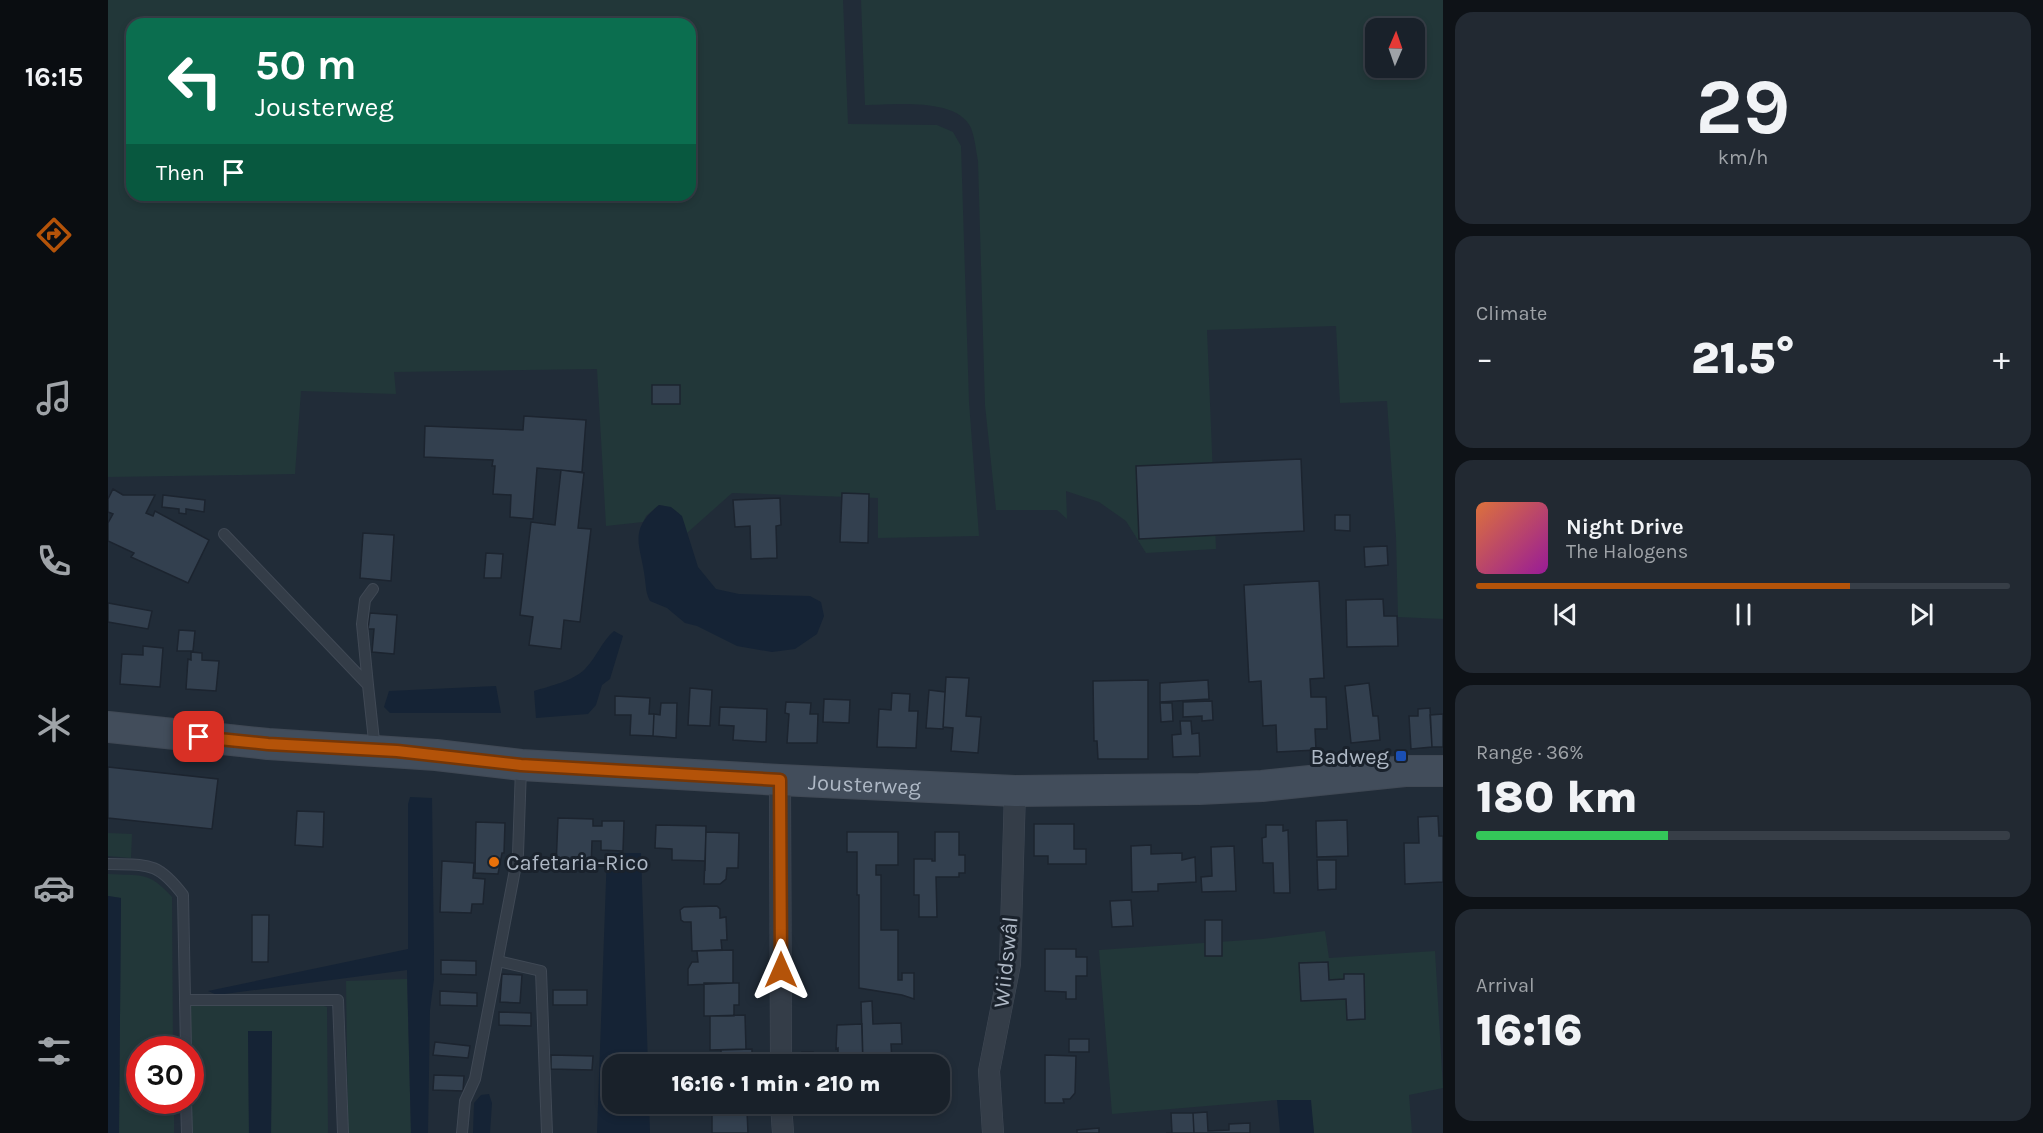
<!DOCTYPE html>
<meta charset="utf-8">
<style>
body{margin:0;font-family:Karla,sans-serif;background:#222932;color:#f1f3f6;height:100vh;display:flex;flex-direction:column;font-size:22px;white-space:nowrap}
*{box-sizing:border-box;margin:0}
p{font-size:20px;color:#9fa3a8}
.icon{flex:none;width:33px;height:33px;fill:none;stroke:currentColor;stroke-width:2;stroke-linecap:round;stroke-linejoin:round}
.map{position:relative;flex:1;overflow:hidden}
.sheet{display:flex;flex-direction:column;gap:12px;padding:12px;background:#0e1217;width:600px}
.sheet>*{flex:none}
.guide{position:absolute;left:18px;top:18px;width:570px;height:183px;border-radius:18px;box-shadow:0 3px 9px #0003,0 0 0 2px #373e47;background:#0b6e4f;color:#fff;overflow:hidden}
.needle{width:39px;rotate:2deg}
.buttons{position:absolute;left:1257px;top:18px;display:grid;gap:12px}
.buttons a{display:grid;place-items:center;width:60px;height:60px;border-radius:12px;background:#19212a;box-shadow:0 3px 9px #0003,0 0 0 2px #373e47;font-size:30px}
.speed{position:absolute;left:18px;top:1036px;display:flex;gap:12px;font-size:30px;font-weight:700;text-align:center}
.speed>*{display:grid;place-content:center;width:78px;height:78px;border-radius:50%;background:#19212a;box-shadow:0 3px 9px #0003,0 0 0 2px #373e47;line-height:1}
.speed .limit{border:9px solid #d22;background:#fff;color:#111}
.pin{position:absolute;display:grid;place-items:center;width:51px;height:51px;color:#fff;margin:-26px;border-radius:12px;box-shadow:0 3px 9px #0006}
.me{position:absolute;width:66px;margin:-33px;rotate:0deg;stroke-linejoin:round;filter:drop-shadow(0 0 4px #0008)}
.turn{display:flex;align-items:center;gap:21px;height:126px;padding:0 30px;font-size:27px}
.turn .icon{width:78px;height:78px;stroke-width:2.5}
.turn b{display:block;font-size:42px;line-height:51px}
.then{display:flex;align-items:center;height:57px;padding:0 30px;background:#0003;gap:12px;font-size:22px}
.big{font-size:45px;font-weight:800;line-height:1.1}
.sheet .tile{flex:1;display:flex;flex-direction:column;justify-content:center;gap:9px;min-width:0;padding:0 21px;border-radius:18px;background:#222932}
.sheet .dial{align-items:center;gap:0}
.dial b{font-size:78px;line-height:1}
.song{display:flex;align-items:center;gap:18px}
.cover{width:72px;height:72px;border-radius:9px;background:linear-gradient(135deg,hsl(20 70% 55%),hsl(300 70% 35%))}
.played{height:6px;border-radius:3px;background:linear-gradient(90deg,#b45309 70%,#373e47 70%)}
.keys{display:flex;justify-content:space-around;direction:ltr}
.heat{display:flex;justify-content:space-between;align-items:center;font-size:33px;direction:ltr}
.charge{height:9px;border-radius:4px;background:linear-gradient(90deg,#34c759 36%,#373e47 0)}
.trip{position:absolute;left:494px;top:1054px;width:348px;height:60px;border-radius:18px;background:#19212a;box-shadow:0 3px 9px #0003,0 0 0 2px #373e47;font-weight:800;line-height:60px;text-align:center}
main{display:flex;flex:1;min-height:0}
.menu{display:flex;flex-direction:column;width:108px;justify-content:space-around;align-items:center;background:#0a0d11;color:#9fa3a8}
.menu .icon{width:42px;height:42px}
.menu .current{color:#b45309}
.menu b{font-size:27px;color:#f1f3f6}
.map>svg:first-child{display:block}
</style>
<main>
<nav class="menu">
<b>16:15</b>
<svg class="icon current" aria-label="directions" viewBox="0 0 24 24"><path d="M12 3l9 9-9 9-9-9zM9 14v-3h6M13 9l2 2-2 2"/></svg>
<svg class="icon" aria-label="music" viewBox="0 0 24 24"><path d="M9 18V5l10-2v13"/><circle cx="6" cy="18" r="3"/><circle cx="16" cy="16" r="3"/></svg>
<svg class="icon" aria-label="phone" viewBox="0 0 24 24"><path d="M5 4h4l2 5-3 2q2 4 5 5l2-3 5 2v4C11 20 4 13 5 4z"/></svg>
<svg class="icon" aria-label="climate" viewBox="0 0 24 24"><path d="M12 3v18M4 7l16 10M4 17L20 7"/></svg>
<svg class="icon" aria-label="car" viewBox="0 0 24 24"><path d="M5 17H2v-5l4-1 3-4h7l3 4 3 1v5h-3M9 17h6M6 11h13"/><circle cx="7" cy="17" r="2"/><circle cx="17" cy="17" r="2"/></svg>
<svg class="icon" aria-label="filters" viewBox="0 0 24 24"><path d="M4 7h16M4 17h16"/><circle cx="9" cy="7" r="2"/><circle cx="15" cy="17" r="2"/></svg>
</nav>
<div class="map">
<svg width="1335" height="1133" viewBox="0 0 1335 1133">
<rect width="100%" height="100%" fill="#212c38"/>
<path fill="#223739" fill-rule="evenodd" d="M0 0H735L740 124 829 125 845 132 853 146 861 402 871 536 770 538V498L624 493 579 533C574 515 571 508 551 505L538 516 535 522 498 526 489 369 286 372 288 394 193 391 187 474 0 477ZM24 24H582V195H24Z
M753 0H1335V619L1290 617 1288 537 1279 401 1232 403 1228 326 1099 330 1108 549 1038 553 1018 521 991 502 958 491 959 519 949 510H888L877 405 870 161C868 151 867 138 863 128 849 97 785 105 757 105ZM1268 28H1306V68H1268Z
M0 833 24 834 23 858 0 856Z
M0 874C33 876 41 871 64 897L65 1050H32V1101H66V1133H11L13 898 0 896Z
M1217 931 1221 958 1327 951 1335 1088 1301 1095 1304 1133H1206L1202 1100H1169L1004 1114 991 950 1154 939Z
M299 979 303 1133H240L238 981Z
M82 1001 204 1002 219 1007 220 1133H163L164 1031H140L141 1133H84Z"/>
<path fill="#152335" d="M551 505 563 507 574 516 590 567 608 589 631 594 702 596 713 602 716 616 709 634 687 649 664 652 629 646 589 626 577 623 559 608 542 601C538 593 538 588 537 579 533 545 519 531 551 505Z
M506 631 515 636 502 679 494 685 488 705 480 714 428 718 426 691C442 686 465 681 477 669 489 657 493 642 506 631Z
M388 686 393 713H282L276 707 281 691Z
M302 797 324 798 326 955V979L322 1010 320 1133H303L299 970 109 995 100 991 300 949V804Z
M499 853H533L540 1065H504V1104H541L542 1133H489Z
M0 896 13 898 11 1133H0Z
M140 1031H164L163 1133H141Z
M381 1094 384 1103 382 1133H365L366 1103 373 1095Z
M1169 1100H1203L1206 1133H1172Z"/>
<path fill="#33404f" stroke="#1c242f" stroke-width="1.5" d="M544 385H572V404H544Z
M416 416 478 420 474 472 429 468 425 519 402 517 403 495 385 494 387 466H384L385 460 316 457 317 426 415 430Z
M1193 459 1196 531 1031 539 1028 466Z
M453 470 476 473 470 528 483 529 472 622 456 620 453 649 421 645 425 617 412 615 423 522 447 525Z
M5 489 15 495H47L38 513 45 516 47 511 101 540 80 583 23 557 26 553 0 541V523L5 514 0 512V499Z
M734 493 761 494 760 543 732 542Z
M55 495 97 500 96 512 78 509V514L71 513V509L54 507Z
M672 498 673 525 668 526 669 558 643 559 642 526 627 527 625 500Z
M1227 515H1242V531L1227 530Z
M255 533 286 535 283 581 252 578Z
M1279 546 1280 565 1257 567 1256 547Z
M378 553 395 554 393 578H376Z
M1211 581 1216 678 1202 679 1203 697H1218L1219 729H1207L1208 750 1169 752 1168 725 1155 726 1153 681 1141 682 1136 585Z
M1275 599 1276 616H1289L1290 646 1239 647 1238 600Z
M0 603 44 611 40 629 0 622Z
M262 613 289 615 286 654 264 652 266 629H260Z
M71 630 87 631 85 651H69Z
M35 646 55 648 52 687 12 684 14 654 35 655Z
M83 652 94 653V660L111 661 108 691 78 689 80 659 83 660Z
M838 677 861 678 858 716 873 717 870 753 843 751 845 728 835 727Z
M1040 680V759H990L989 741H986L985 681Z
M1100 680 1101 699 1052 702V683Z
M1261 683 1265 716H1270L1272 740 1243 743 1237 686Z
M582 688 604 690 602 726 580 725Z
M821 690 837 692 835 729 818 728Z
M784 693 802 694 801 711H810L808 748 769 747 771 709 783 710Z
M507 696 542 698 541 714H546L545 736 522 735 523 715H507Z
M716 699 742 700 741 723 715 722Z
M1104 701 1105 720 1094 721V716L1075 717V702Z
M678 702 703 703 702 714H710L709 743H679L681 714 677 713Z
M553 703H569L568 738 545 736 546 714 552 715Z
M1052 703H1064L1065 721 1053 722Z
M612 707 659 709 658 742 625 740 626 726 611 725Z
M1322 708 1324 747 1303 749 1301 716H1310V709Z
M1335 714V747H1324L1322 715Z
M1072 721H1083L1084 734 1091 733 1092 756 1065 757 1064 735 1073 734Z
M0 767 110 779 104 829 0 818Z
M189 811 216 812 215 847 187 845Z
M1330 816 1331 836H1335V882L1297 884 1296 843H1311L1310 817Z
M450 818 485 819V826H494V821H516L515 851 493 850V841H484L483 868 448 867Z
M1239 820 1240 856 1209 857 1208 821Z
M368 822 397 823 396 853H394L390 874 367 873Z
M926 824H966V849H978V864H940V856H926Z
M548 825 598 826 597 871V861L564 860V849L547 848Z
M1158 825H1175V831L1180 830 1182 893H1166L1165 863H1155L1154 838 1158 837Z
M598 832 631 833 630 868H619L618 879 612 884H596Z
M739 832H790V865H768V875H773V930H790V980H794V973H806V999L794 995 751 988V895H749V852H739Z
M827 832H851V855H857V873H851V877H828L829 917H811V895H806V859H824V861H827Z
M1043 845V854L1074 853V860L1087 857 1088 882 1050 884V891L1024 892 1023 846Z
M1126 846 1128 891 1094 892 1093 877 1104 876 1103 847Z
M1209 860H1228V889L1210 890Z
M334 861 366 863 365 878 377 879 375 904H364L363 913 332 912Z
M1023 900 1025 926 1004 927 1002 901Z
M609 906 612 909V918L618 917 619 940H613L614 950 584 951 583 922H576L573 920 572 910 576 907Z
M144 915H161L160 962H144Z
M1097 920H1114V956H1097Z
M937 949H968V957H979V976H968V999H958V992L937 991Z
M625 950V983L580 985V969L584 962H590L589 951Z
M333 960 368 961V975L333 974Z
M1220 962 1221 980 1236 979V974H1256L1257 1019 1239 1020 1238 999 1193 1001 1191 963Z
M394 974 414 975 412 1003 392 1002Z
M596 983H631V1005H626V1016H596Z
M445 990H479V1005H445Z
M332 991 369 993V1006L332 1005Z
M764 1001 765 1024 793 1023 794 1044H783L784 1063 755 1064 753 1002Z
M391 1012 423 1013V1026L391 1025Z
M637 1015 638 1049 602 1050V1016Z
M754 1024 755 1064 765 1065H730V1048L728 1049 729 1025Z
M961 1039H981V1052H961Z
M327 1042 362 1046 360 1058 325 1055Z
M644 1049V1065H581L588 1064 587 1054 613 1053V1050Z
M694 1052H705V1065H694Z
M443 1055 485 1056 484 1070 443 1069Z
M937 1055 968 1056 967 1093 962 1099H955L956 1103H937Z
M326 1075 356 1076 355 1091 325 1090Z
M598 1104H628V1112H598Z
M789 1104H829V1110L789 1112Z
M639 1111 640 1133H604V1112Z
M1099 1112 1100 1131 1121 1130V1124L1142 1123V1133H1086L1085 1113Z
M1063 1113H1085L1086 1133H1058H1064Z
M991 1128V1133H969V1130Z"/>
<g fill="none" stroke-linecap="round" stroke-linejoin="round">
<g stroke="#404955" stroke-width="12">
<path id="lane" d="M116 534 260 685 267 750
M260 685 254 624 257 600 265 589
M0 864C40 865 49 861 75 895L78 1050
M390 961 433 971 439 1133
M77 1000H230L235 1133
M78 1101 79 1133
M354 1133 357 1101 367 1079 410 854 413 768"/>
</g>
<g stroke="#404955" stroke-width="22">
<path id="street" d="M672 780 673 1065
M673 1104 675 1133
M885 1133 881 1071 902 964 907 791"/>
</g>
<g stroke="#404955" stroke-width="32">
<g id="secondary">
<path id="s1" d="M0 727 160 744 328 755 413 765 672 780 907 791 1091 789 1154 786 1297 771H1335"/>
</g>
</g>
<use href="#lane" stroke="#343d48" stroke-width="10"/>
<use href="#street" stroke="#343d48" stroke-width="21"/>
<use href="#secondary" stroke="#424d5b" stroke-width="30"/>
</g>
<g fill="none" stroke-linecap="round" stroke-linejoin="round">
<g stroke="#753606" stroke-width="15">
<path id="route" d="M91 737 160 744 289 751 413 765 672 780 673 970"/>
</g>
<use href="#route" stroke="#b45309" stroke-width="10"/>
</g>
<rect fill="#1a4fb4" stroke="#1a222c" stroke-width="2" x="1287" y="750" width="12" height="12" rx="3"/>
<circle fill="#e8710a" stroke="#1a222c" stroke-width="2" cx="386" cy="862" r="6"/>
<g text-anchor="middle" stroke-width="6" stroke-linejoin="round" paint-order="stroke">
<g font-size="22" fill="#aeb8c5" stroke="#1a222c" text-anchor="end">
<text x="1281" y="764">Badweg</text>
<text x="398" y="870" text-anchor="start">Cafetaria-Rico</text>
</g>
<g font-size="22" fill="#aeb8c5" stroke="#1a222c">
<text dy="8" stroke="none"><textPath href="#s1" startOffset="759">Jousterweg</textPath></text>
<text transform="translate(897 962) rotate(-84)" y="8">Wiidswâl</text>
</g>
</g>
</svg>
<div class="buttons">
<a><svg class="needle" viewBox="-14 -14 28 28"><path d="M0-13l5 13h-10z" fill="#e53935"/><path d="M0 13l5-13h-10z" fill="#9fa3a8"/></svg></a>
</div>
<div class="speed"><div class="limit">30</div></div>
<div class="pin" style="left:91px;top:737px;background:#d93025"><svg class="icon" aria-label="arrive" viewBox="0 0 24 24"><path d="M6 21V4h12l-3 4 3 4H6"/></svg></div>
<svg class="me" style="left:673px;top:970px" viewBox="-20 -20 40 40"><path d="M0-17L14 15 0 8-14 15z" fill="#b45309" stroke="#fff" stroke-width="4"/></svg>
<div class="trip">16:16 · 1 min · 210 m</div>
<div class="guide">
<div class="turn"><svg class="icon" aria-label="left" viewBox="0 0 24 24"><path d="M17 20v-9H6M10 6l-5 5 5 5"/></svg><div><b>50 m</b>Jousterweg</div></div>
<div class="then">Then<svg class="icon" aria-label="arrive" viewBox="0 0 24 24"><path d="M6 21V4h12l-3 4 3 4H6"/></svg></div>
</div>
</div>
<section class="sheet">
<div class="tile dial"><b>29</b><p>km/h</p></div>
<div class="tile"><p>Climate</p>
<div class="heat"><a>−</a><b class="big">21.5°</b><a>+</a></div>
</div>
<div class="tile">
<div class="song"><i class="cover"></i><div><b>Night Drive</b><p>The Halogens</p></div></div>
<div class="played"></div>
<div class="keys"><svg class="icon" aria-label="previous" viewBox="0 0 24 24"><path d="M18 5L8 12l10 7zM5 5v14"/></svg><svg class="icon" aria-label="pause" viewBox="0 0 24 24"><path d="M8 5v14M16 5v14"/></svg><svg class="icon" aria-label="next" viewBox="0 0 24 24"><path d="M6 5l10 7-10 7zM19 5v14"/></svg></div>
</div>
<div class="tile"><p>Range · 36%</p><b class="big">180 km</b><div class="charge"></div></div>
<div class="tile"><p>Arrival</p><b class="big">16:16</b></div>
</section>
</main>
